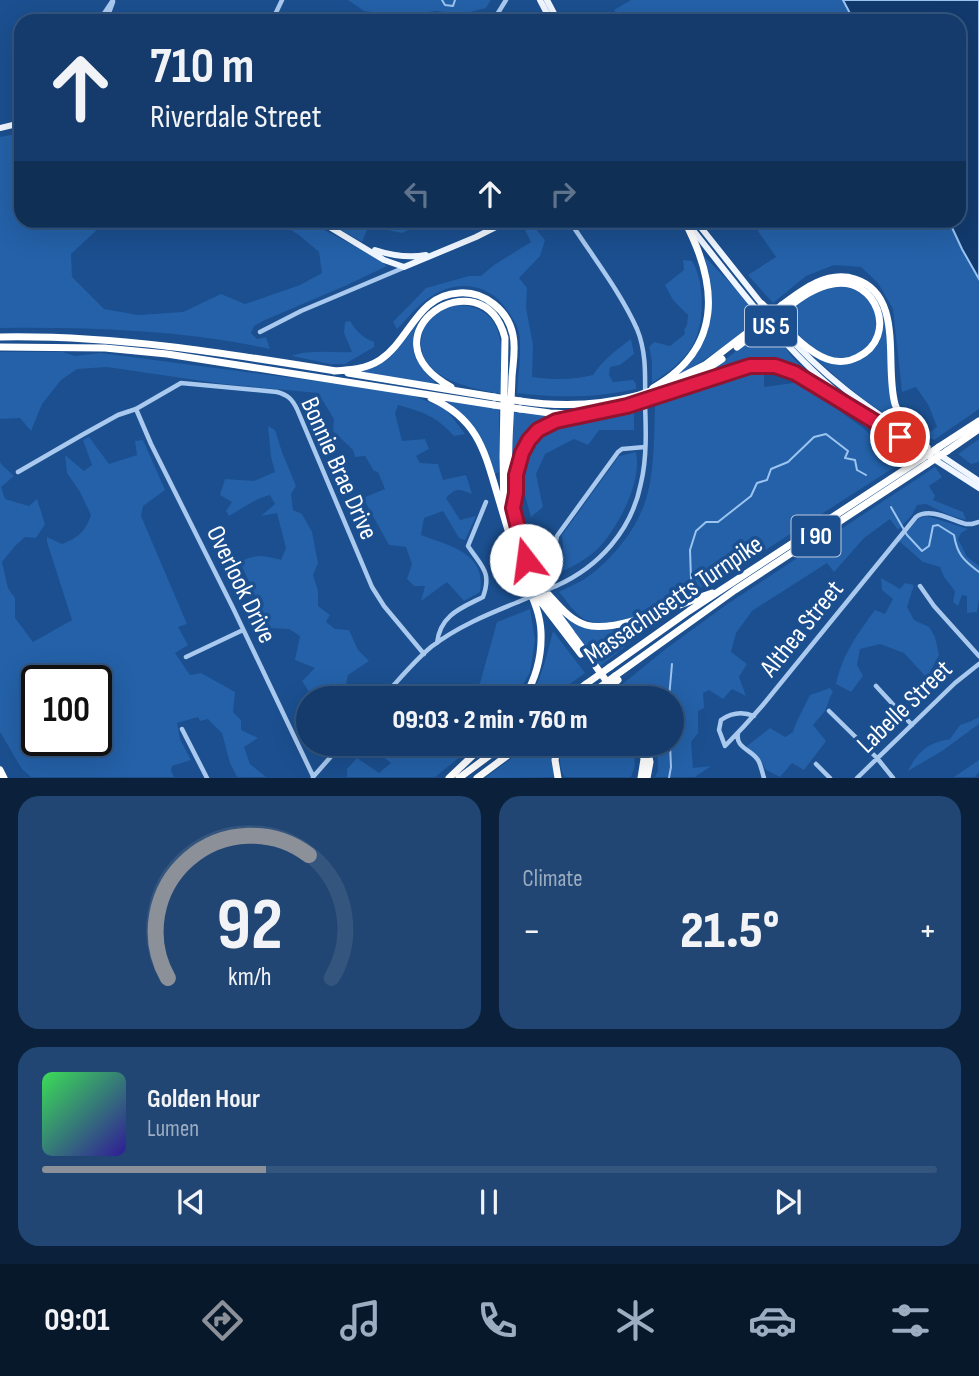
<!DOCTYPE html>
<meta charset="utf-8">
<style>
body{margin:0;font-family:"Sofia Sans Condensed",sans-serif;background:#214673;color:#f1f3f6;height:100vh;display:flex;flex-direction:column;font-size:26px;white-space:nowrap}
*{box-sizing:border-box;margin:0}
p{font-size:23px;color:#9dadc1}
.icon{flex:none;width:38px;height:38px;fill:none;stroke:currentColor;stroke-width:2;stroke-linecap:round;stroke-linejoin:round}
.map{position:relative;height:778px;overflow:hidden}
.panel{display:flex;flex-direction:column;gap:18px;padding:18px;background:#0b203b;flex:1}
.panel>*{flex:none}
.banner{position:absolute;left:14px;top:14px;width:952px;height:214px;border-radius:21px;box-shadow:0 7px 28px #0002,0 0 0 2px #33557e;background:#143b6b;color:#f1f3f6;overflow:hidden}
.speed{position:absolute;left:21px;top:665px;display:flex;gap:14px;font-size:35px;font-weight:700;text-align:center}
.speed>*{display:grid;place-content:center;width:91px;height:91px;border-radius:50%;background:#143b6b;box-shadow:0 7px 28px #0002,0 0 0 2px #33557e;line-height:1}
.speed .limit{border:4px solid #111;border-radius:10px;background:#fff;color:#111}
.pin{position:absolute;display:grid;place-items:center;width:60px;height:60px;color:#fff;margin:-30px;border:4px solid #fff;border-radius:50%;box-shadow:0 2px 7px #0007}
.me{position:absolute;width:77px;margin:-38px;rotate:345deg;stroke-linejoin:round;filter:drop-shadow(0 0 5px #0008)}
.turn{display:flex;align-items:center;gap:24px;height:147px;padding:0 21px;font-size:32px}
.turn .icon{width:91px;height:91px;stroke-width:2.5}
.turn b{display:block;font-size:49px;line-height:60px}
.lanes{display:flex;align-items:center;height:66px;padding:0 21px;background:#0003;justify-content:center;gap:35px;direction:ltr}
.lanes .off{opacity:.35}
.big{font-size:52px;font-weight:800;line-height:1.1}
.panel .tile{flex:1;display:flex;flex-direction:column;justify-content:center;gap:10px;min-width:0;padding:0 24px;border-radius:21px;background:#214673}
.panel .dial{align-items:center;gap:0}
.dial svg{height:182px;overflow:visible;fill:none;stroke:#33557e;stroke-width:7;stroke-linecap:round;text-anchor:middle}
.dial text{fill:#f1f3f6;stroke:none}
.song{display:flex;align-items:center;gap:21px}
.cover{width:84px;height:84px;border-radius:10px;background:linear-gradient(135deg,hsl(130 70% 55%),hsl(250 70% 35%))}
.played{height:7px;border-radius:4px;background:linear-gradient(90deg,#8c9099 25%,#33557e 25%)}
.keys{display:flex;justify-content:space-around;direction:ltr}
.heat{display:flex;justify-content:space-between;align-items:center;font-size:38px;direction:ltr}
.panel .tiles{flex:1;display:grid;gap:18px;grid-template-columns:1fr 1fr}
.tile:last-child{grid-column:span 2}
.trip{position:absolute;left:296px;top:686px;width:388px;height:70px;border-radius:35px;background:#143b6b;box-shadow:0 7px 28px #0002,0 0 0 2px #33557e;font-weight:800;line-height:70px;text-align:center}
.tab-bar{display:flex;height:112px;justify-content:space-around;align-items:center;background:#08182b;color:#9dadc1}
.tab-bar .icon{width:49px;height:49px}
.tab-bar .on{color:#8c9099}
.tab-bar b{font-size:32px;color:#f1f3f6}
.map>svg:first-child{display:block}
</style>
<div class="map">
<svg width="979" height="778" viewBox="0 0 979 778">
<rect width="100%" height="100%" fill="#1b4f8f"/>
<path fill="#2461a8" fill-rule="evenodd" d="M348 0H491L486 8 462 14 436 11 420 13 414 21H405L404 16 364 11Z
M631 0H843L854 21H646V19L621 21 614 10Z
M21 133V220L85 221 87 223 101 226 71 254 72 277 104 309 138 315 183 312 221 294 245 304 300 285 322 273 319 252 299 235 276 221H307L374 256 387 266 347 285 265 320 254 326 251 333 257 339 266 337 270 349C182 330 90 327 0 328V137Z
M387 221 398 222 427 221 402 233 373 227 367 230 362 242 326 221Z
M523 221H533L535 228 545 240 540 256 519 278 527 288 526 308 533 345 532 377C552 380 573 380 593 375 603 360 616 350 631 339L634 354 620 365 610 367 609 375 613 382 633 380 636 384V389C596 398 557 398 517 393 518 378 522 346 519 333 518 326 513 319 509 313 491 283 457 278 429 298 417 306 407 319 397 329L393 322 426 288 469 276H481L494 265 531 242 521 222Z
M759 221H949L962 249 979 279V409L934 440 925 436 937 427 929 406 916 387 902 392 893 309 878 283 861 267 834 265 806 276 773 303 748 275 776 257 758 231Z
M704 256 738 291 759 318C733 340 707 361 677 375L686 367 699 350 710 291Z
M683 260 692 261C706 284 705 328 690 350 680 364 666 374 652 383V361L649 347 654 342 670 346 685 334 684 330 687 325 688 315 673 300 665 285 684 270Z
M845 286C903 305 872 375 823 354 807 346 794 330 782 317 800 298 820 289 845 286Z
M451 305C510 303 502 352 501 394 470 388 413 378 422 335 425 319 437 312 451 305Z
M882 311 885 317 900 422C864 403 835 377 806 349L818 358 855 362 866 356 875 347Z
M350 321C356 331 363 338 374 342V347L345 364H330L292 356C310 349 333 353 352 352L344 333 345 322Z
M416 322H418C408 343 417 366 434 381L433 384 359 373 358 371 371 368Z
M769 327 793 358 823 386C810 379 797 369 783 364 758 356 730 369 706 376L704 375Z
M0 352H63L75 356 100 353 346 385 412 395 446 409 465 434 454 436C436 416 423 412 398 405L395 413 402 441 425 439 429 449 416 456 420 463 438 464 443 480 466 475 472 494C460 489 456 487 446 498L460 520 476 516 465 540 459 538 443 511 424 518 421 535C450 546 487 553 480 592L464 601 447 582 421 601 425 586H414L407 579 412 564 406 547 389 545 363 498 385 489 378 472 374 471 365 456 355 457 353 450 333 431 334 419 318 393 223 384 107 367 77 369 61 380 42 404 31 431 20 418 0 419Z
M757 372 764 374V387L800 382 863 428 886 448 912 456 714 583 713 579C695 593 684 598 662 603L665 606C645 613 607 629 586 620 575 615 567 601 559 592 567 588 575 584 583 580 608 564 634 533 644 505 655 476 654 435 655 403Z
M447 401 499 409V472L495 474C489 455 482 436 469 421 462 414 454 408 447 401Z
M513 412 558 417C529 425 523 440 512 467Z
M634 412V430H599L588 445 574 439 545 454 536 474 543 507 531 517 521 481 526 456 545 433 579 421Z
M268 426 275 430 282 452 296 486 291 494 293 510 302 514 312 532 318 563 313 575 318 591V606L330 615 326 622 335 629 349 630 358 650 369 661 348 675 343 698H338L322 687 309 692 302 681 315 668 295 660 300 636 289 629 270 628 240 562C257 553 264 556 281 560L286 548 277 513 261 516 275 504 270 495C254 499 243 508 229 516L226 511 232 502 220 495 225 479 254 481 275 472 271 457Z
M89 437 109 464 137 455 135 441 143 440 165 490 143 506 141 516 187 624 178 627 188 645 175 653 190 675 201 673 235 692 233 712 241 720V730L258 738 244 747 250 764 266 777H237L230 763 222 733 208 719 200 721 198 717 177 723 180 739 191 760 172 766 171 771 174 777H31L22 769 0 732V461L1 464 14 476 1 487 5 499 29 506 37 499 45 524 36 538 25 537 15 546 2 562 8 588 15 598V618L33 642 72 620 47 542V537L62 544C79 537 85 532 91 515L80 492 67 473 65 455 84 471 92 465 83 440ZM37 681H96V740H37Z
M979 439V462L971 464 958 454Z
M636 452C642 481 621 521 603 543 590 559 570 568 552 576L556 554 563 548 562 535 619 456Z
M935 467 942 477 929 486 935 496 933 500 963 512 966 520 949 515 926 504 917 505 912 515 898 530 890 519 864 538 834 572 827 563 752 611 736 633 731 652 747 664 739 677 746 696 732 689 723 699 709 690 703 693 704 708 698 711V733L691 742 693 768 711 766 695 777H655L658 771 657 744H672V698H632L620 686 667 648 726 605Z
M927 516 968 529 961 533 958 539 967 557 979 566V598L977 612 967 613V596L962 595 958 606 953 602 955 591 944 577 940 567 923 562 899 541 919 518Z
M881 578 900 589 905 583 914 585 907 607 914 620 929 627 935 637 939 655 927 678 904 653 880 644 860 649 857 665 863 676 851 692 836 684C842 655 858 633 875 610L885 614 893 599 882 590Z
M530 609 535 640 530 672 516 698H465L480 683 497 622Z
M652 618 656 623 600 666 567 621 568 619C604 638 616 630 652 618Z
M553 631 585 673 551 698H530C542 676 547 655 553 631Z
M830 688 833 692 831 695 825 711 813 725 826 741 804 770 792 763 780 777 766 770 761 760 747 746 770 728 785 737 793 732 796 723 810 695Z
M979 717V724L942 751 908 771C918 751 928 743 950 739L960 725 969 722Z
M418 744H476L435 777H347V769L357 758 379 773 391 763 376 751 398 747 413 753Z
M531 744H555L552 760 554 777 485 778Z
M562 744H633L635 766 631 777H565C558 767 560 755 562 744Z
M979 760V772L975 777H954Z"/>
<path fill="#123a6d" stroke="#9cc4f0" stroke-width="2" d="M843 0H979V279L962 249 949 221 959 220V21H854Z"/>
<g fill="none" stroke-linecap="round" stroke-linejoin="round">
<path stroke="#9cc4f0" stroke-width="2" d="M442 0 445 5 453 6 455 0
M891 507 907 535 922 551 929 546 933 526 938 525 954 535C957 554 963 560 979 572
M691 579 690 550 696 531 706 522H718L751 496 757 483 767 480 771 469 788 462 814 437 826 434 848 451 845 458 855 460 857 470 866 475
M669 698 672 664
M669 778 671 767 670 744"/>
<path stroke="#a9c9ee" stroke-width="4.5" d="M99 21 113 0
M106 21 113 2
M247 21 248 18
M272 21 282 0
M493 21 506 0
M260 332 301 311 403 268
M136 409 151 444 233 608 313 776
M18 472 82 435 118 415 136 409 181 383 277 392C288 395 292 399 297 409L372 587 384 606 424 654
M555 546 557 536 618 452 622 449 645 447
M556 586C599 567 632 530 641 483 647 458 646 429 645 403 645 379 647 353 637 329 620 291 592 256 569 220
M920 586 934 606 979 656
M437 643C440 615 461 608 483 597 492 572 482 567 468 546L486 502
M186 657 243 630
M876 686 912 725
M382 698C398 681 413 662 431 647 457 627 488 614 518 602
M829 711 877 758 893 778
M754 716C742 711 731 713 721 720L719 730 725 746C738 733 750 720 762 706L916 517C930 507 951 520 966 524H972L979 522
M182 729 207 778
M738 733C735 748 751 749 758 760 761 765 762 772 764 778
M816 764 830 778
M313 777 342 744
M857 778 955 683 979 664"/>
<path stroke="#f0f6ff" stroke-width="6" d="M540 0 551 21
M547 0 558 21
M0 128 21 123
M318 220 384 260 404 267 476 237 510 220
M695 220 764 307
M689 225C738 287 787 354 850 403
M375 250C393 256 408 258 426 255
M782 329C821 375 869 409 919 441
M867 416 979 488
M937 453 979 481"/>
<path stroke="#fff" stroke-width="7" d="M762 304C780 321 804 351 827 359 837 363 849 362 858 357 899 337 877 276 833 284 815 287 800 298 786 309
M782 305C803 289 828 270 855 279 905 295 884 365 895 404 901 422 914 434 927 447
M0 337C114 335 225 353 336 371
M0 347 105 348 167 354 494 405
M737 347 759 330
M334 371C351 370 366 369 380 360 410 340 417 295 459 293 484 291 508 310 513 335 516 348 513 363 512 377 511 413 507 449 509 484 511 508 518 534 525 557 535 586 554 609 572 634 588 655 603 677 619 698
M348 373 494 397
M683 385 722 359
M663 386 705 365 756 326
M451 387C357 335 483 253 505 338L503 457 504 512
M653 388C724 348 718 284 684 220
M431 398C480 420 485 454 499 500 505 520 511 541 518 561 525 585 540 606 541 632 542 656 536 678 524 698
M653 398 742 368C777 359 797 374 826 391 840 400 855 409 870 418
M520 401C560 407 597 406 636 396
M520 409 550 413 573 414
M588 413 606 411 636 403
M939 447 979 421
M947 451 979 429
M514 502C516 491 515 480 517 469 525 425 555 421 592 413
M535 594 581 654
M549 595C560 607 570 620 586 625 614 634 683 603 712 593
M610 667 689 611 921 459
M615 676 735 590 927 464
M567 698 586 684
M646 744 650 762 647 778
M0 770 4 778
M449 778 485 744
M459 778 505 744
M477 778 523 744
M558 778 555 760 558 744
M641 778 644 759 641 744"/>
<path stroke="#a9c9ee" stroke-width="4.5" d="M518 602 556 586"/>
<path stroke="#fff" stroke-width="7" d="M756 326 782 305
M759 330 786 309
M636 396 653 390
M494 397 520 401
M636 403 653 398
M494 405 520 409
M921 459 939 447
M927 464 947 451
M586 684 610 667
M592 693 615 676
M598 696 618 680"/>
</g>
<g fill="none" stroke-linecap="round" stroke-linejoin="round">
<g stroke="#92132f" stroke-width="18">
<path id="route" d="M526 560 513 508 516 493V475L522 453 529 440 538 430 556 421 627 406 750 366H775L795 373 900 437"/>
</g>
<use href="#route" stroke="#e11d48" stroke-width="12"/>
</g>
<g text-anchor="middle" stroke-width="7" stroke-linejoin="round" paint-order="stroke">
<g fill="#1b4f8f" stroke="#bbcadd" stroke-width="2">
<rect x="745" y="305.5" width="52" height="41" rx="5"/>
<rect x="791.5" y="515.5" width="49" height="41" rx="5"/>
</g>
<g font-size="24" font-weight="bold" fill="#fff">
<text x="771" y="334">US 5</text>
<text x="816" y="544">I 90</text>
</g>
<g font-size="26" fill="#fff" stroke="#1b4f8f">
<text transform="translate(340 468) rotate(66)" y="9">Bonnie Brae Drive</text>
<text transform="translate(242 584) rotate(64)" y="9">Overlook Drive</text>
<text transform="translate(673 599) rotate(-34)" y="9">Massachusetts Turnpike</text>
<text transform="translate(801 628) rotate(-51)" y="9">Althea Street</text>
<text transform="translate(904 706) rotate(-44)" y="9">Labelle Street</text>
</g>
</g>
</svg>
<div class="speed"><div class="limit">100</div></div>
<div class="pin" style="left:900px;top:437px;background:#d93025"><svg class="icon" aria-label="arrive" viewBox="0 0 24 24"><path d="M6 21V4h12l-3 4 3 4H6"/></svg></div>
<svg class="me" style="left:526px;top:560px" viewBox="-20 -20 40 40"><circle r="19" fill="#fff"/><path d="M0-13L10 11 0 6-10 11z" fill="#e11d48"/></svg>
<div class="trip">09:03 · 2 min · 760 m</div>
<div class="banner">
<div class="turn"><svg class="icon" aria-label="ahead" viewBox="0 0 24 24"><path d="M12 20V5M6 11l6-6 6 6"/></svg><div><b>710 m</b>Riverdale Street</div></div>
<div class="lanes"><svg class="icon off" aria-label="left" viewBox="0 0 24 24"><path d="M17 20v-9H6M10 6l-5 5 5 5"/></svg><svg class="icon" aria-label="ahead" viewBox="0 0 24 24"><path d="M12 20V5M6 11l6-6 6 6"/></svg><svg class="icon off" aria-label="right" viewBox="0 0 24 24"><path d="M7 20v-9h11M14 6l5 5-5 5"/></svg></div>
</div>
</div>
<section class="panel">
<div class="tiles">
<div class="tile dial"><svg viewBox="0 0 100 80">
<path d="M14 69A42 42 0 1 1 86 69"/>
<path d="M14 69A42 42 0 0 1 76 15" stroke="#8c9099"/>
<text x="50" y="56" font-size="32" font-weight="700">92</text>
<text x="50" y="72" font-size="11">km/h</text>
</svg></div>
<div class="tile"><p>Climate</p>
<div class="heat"><a>−</a><b class="big">21.5°</b><a>+</a></div>
</div>
<div class="tile">
<div class="song"><i class="cover"></i><div><b>Golden Hour</b><p>Lumen</p></div></div>
<div class="played"></div>
<div class="keys"><svg class="icon" aria-label="previous" viewBox="0 0 24 24"><path d="M18 5L8 12l10 7zM5 5v14"/></svg><svg class="icon" aria-label="pause" viewBox="0 0 24 24"><path d="M8 5v14M16 5v14"/></svg><svg class="icon" aria-label="next" viewBox="0 0 24 24"><path d="M6 5l10 7-10 7zM19 5v14"/></svg></div>
</div>
</div>
</section>
<nav class="tab-bar">
<b>09:01</b>
<svg class="icon on" aria-label="directions" viewBox="0 0 24 24"><path d="M12 3l9 9-9 9-9-9zM9 14v-3h6M13 9l2 2-2 2"/></svg>
<svg class="icon" aria-label="music" viewBox="0 0 24 24"><path d="M9 18V5l10-2v13"/><circle cx="6" cy="18" r="3"/><circle cx="16" cy="16" r="3"/></svg>
<svg class="icon" aria-label="phone" viewBox="0 0 24 24"><path d="M5 4h4l2 5-3 2q2 4 5 5l2-3 5 2v4C11 20 4 13 5 4z"/></svg>
<svg class="icon" aria-label="climate" viewBox="0 0 24 24"><path d="M12 3v18M4 7l16 10M4 17L20 7"/></svg>
<svg class="icon" aria-label="car" viewBox="0 0 24 24"><path d="M5 17H2v-5l4-1 3-4h7l3 4 3 1v5h-3M9 17h6M6 11h13"/><circle cx="7" cy="17" r="2"/><circle cx="17" cy="17" r="2"/></svg>
<svg class="icon" aria-label="filters" viewBox="0 0 24 24"><path d="M4 7h16M4 17h16"/><circle cx="9" cy="7" r="2"/><circle cx="15" cy="17" r="2"/></svg>
</nav>
